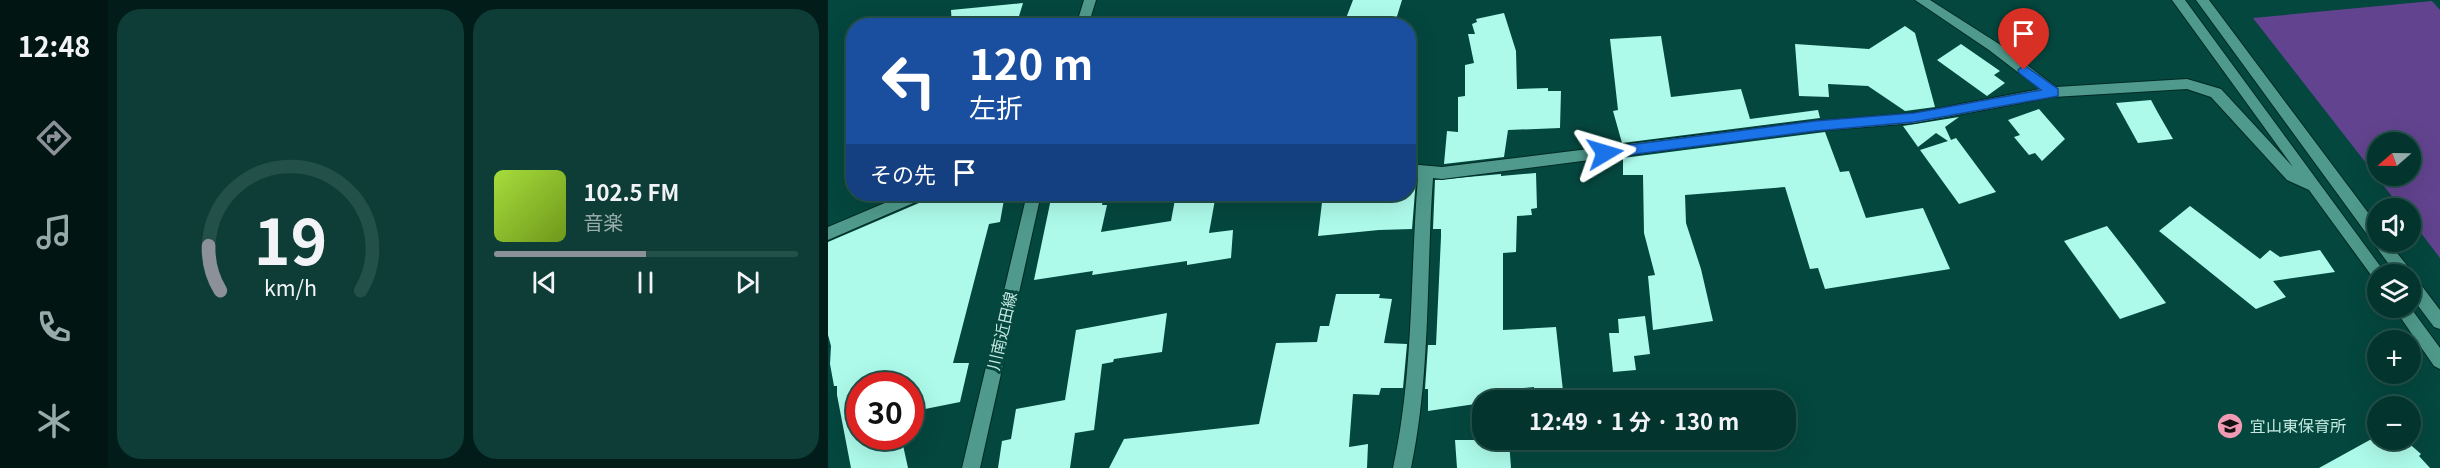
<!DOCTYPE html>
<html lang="ja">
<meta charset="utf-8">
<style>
body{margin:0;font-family:Georgia,"Noto Sans JP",serif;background:#0d3d36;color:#f1f3f6;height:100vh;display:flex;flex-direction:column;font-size:22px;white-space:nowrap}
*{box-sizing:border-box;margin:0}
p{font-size:20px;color:#97abaa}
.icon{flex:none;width:33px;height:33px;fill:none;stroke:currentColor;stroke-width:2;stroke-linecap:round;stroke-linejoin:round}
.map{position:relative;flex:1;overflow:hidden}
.sheet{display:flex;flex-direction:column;gap:9px;padding:9px;background:#021d19;width:720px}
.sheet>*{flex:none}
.guide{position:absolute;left:18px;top:18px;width:570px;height:183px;border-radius:24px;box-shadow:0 6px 24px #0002,0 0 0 2px #24504a;background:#1a4fa0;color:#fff;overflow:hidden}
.needle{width:39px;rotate:250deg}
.fabs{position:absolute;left:1539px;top:132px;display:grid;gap:12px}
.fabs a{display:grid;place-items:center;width:54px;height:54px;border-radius:50%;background:#03352e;box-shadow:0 6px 24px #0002,0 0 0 2px #24504a;font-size:30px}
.speed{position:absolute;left:18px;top:372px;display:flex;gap:12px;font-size:30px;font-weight:700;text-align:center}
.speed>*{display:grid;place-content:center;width:78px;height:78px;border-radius:50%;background:#03352e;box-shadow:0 6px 24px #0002,0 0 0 2px #24504a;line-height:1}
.speed .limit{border:9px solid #d22;background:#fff;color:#111}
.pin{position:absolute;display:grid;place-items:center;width:51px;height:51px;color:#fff;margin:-62px -26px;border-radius:50% 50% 50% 0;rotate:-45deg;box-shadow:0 0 6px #0007}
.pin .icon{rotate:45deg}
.me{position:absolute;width:66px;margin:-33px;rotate:83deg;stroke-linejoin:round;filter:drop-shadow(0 0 4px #0008)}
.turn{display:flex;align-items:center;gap:21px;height:126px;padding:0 24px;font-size:27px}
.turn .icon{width:78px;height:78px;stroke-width:2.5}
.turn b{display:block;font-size:42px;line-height:51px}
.then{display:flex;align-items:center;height:57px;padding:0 24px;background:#0003;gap:12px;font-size:22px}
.sheet .widget{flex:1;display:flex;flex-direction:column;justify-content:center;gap:9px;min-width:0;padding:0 21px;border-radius:24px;background:#0d3d36}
.sheet .dial{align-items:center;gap:0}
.dial svg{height:156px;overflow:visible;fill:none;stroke:#24504a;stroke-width:7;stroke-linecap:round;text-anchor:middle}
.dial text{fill:#f1f3f6;stroke:none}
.song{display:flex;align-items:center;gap:18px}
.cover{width:72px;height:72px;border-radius:9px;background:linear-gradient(135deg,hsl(80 70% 55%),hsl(80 70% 35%))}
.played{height:6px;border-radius:3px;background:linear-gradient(90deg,#8c9099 50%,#24504a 50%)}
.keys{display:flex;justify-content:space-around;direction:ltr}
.sheet .tiles{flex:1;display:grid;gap:9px;grid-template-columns:repeat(2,1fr)}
.trip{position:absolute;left:644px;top:390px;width:324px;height:60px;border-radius:24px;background:#03352e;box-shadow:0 6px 24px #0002,0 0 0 2px #24504a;font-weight:700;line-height:60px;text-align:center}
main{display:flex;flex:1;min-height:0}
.tab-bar{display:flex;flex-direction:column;width:108px;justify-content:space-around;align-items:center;background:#011512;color:#97abaa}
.tab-bar .icon{width:42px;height:42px}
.tab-bar .active{color:#8c9099}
.tab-bar b{font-size:27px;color:#f1f3f6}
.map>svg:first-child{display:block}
</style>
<main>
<nav class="tab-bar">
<b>12:48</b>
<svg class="icon active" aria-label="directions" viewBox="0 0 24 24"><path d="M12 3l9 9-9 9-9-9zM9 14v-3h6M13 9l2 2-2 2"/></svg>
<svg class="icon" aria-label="music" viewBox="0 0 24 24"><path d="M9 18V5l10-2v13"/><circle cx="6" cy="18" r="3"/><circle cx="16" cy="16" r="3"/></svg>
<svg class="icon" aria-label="phone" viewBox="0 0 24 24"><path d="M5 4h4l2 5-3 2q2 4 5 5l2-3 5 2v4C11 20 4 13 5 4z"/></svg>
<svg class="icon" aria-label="climate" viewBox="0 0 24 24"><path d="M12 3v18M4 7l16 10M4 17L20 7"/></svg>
</nav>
<section class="sheet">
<div class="tiles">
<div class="widget dial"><svg viewBox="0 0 100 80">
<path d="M14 69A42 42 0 1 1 86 69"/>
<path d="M14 69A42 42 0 0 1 8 46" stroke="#8c9099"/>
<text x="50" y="56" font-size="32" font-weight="700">19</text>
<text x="50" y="72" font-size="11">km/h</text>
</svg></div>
<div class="widget">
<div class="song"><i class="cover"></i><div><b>102.5 FM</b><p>音楽</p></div></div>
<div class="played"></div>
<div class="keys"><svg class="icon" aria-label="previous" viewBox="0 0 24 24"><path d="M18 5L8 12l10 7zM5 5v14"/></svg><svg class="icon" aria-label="pause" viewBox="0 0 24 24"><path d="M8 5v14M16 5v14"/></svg><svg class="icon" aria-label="next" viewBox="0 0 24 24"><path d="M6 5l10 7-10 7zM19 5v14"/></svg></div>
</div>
</div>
</section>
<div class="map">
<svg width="1612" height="468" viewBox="0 0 1612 468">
<rect width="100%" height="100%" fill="#04473e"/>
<path fill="#62438f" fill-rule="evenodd" d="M1604 1 1612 10V258L1583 220 1582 208H1573L1425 18ZM1550 142H1582V176H1550Z"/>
<path fill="#adfaea" d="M525 0H574L566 26H515Z
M195 3 188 26H124L123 10Z
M676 13 688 51 689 89 720 88V91H733L732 128 680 130 676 157 616 164 619 131 630 132V97L637 96V65L646 63 640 34H647L644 24 649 22 648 19Z
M1077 26 1087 33 1107 107 1077 111 1040 86 1000 84 1001 97 971 96 967 44 1041 49Z
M833 36 843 97 913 89 922 119 990 110 992 118 794 143 785 111 790 110 782 39Z
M1133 44 1172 71 1166 75 1177 83 1159 96 1109 60Z
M1323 100 1330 113 1345 139 1310 143 1288 103Z
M1211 109 1237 139 1214 161 1207 153 1201 155 1186 137 1192 135 1180 120Z
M1131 117 1117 127 1123 140 1128 138 1168 192 1131 204 1092 150 1120 141 1108 133 1090 147 1075 126Z
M997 132 1012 172 1021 171 1038 218 1095 208 1122 269 997 289 990 268 982 269 957 187 857 195 858 223 873 269 885 321 825 330 820 276 827 275 816 233 815 175H795V158Z
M708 173 709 208 703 209 704 215 689 216 688 252 675 253V330L728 327 735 391 706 395V387L661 391V400H654V403L600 411V389H597L600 345H608L613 237V229H605L607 180 673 174V176Z
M580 178 588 179 584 229 551 230 490 236 495 194H580Z
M101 194H177L172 222 161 224 125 363H141L132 402 82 412V386H32V436H73L80 468H23L9 395V386H6L2 364 3 346 0 335V242L98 200Z
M224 194H276L274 205H279L273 232 343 221 348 194H388L381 233 405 230 403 258 359 265V261L264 275 265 271 206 280Z
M1362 206 1432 259 1442 250 1452 257 1492 250 1507 272 1445 281 1458 297 1428 309 1331 231Z
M1279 226 1307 262 1338 303 1292 319 1236 241Z
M508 294H552L551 298 564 299 556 343 579 344 575 388H553L551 395 525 394 521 447 540 444 539 468H281L296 439 431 424 448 343 489 342 492 326H501Z
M339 313 334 352 286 359 285 362 274 364 266 430 247 433 242 468H170L174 441 183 439 188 409 237 400 248 330Z
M817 316 822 354 806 356 808 370 785 372 781 333H791L790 319Z
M1549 436 1550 440H1577L1593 454 1591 456 1602 468H1491Z
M627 440H681L683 468H629Z"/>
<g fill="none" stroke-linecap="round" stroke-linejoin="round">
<g stroke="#002b24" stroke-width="2">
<path id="street" d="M1087 0H1102L1171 44 1228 87 1359 79 1393 89 1465 167 1344 0H1357L1558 274H1550V280L1546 279 1481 190 1459 180 1383 97 1359 89 1225 97 1086 123 987 131 614 179 605 178C598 275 603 372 583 468H565C586 372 582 274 590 177L580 176V164L614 167 987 121 1086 113 1212 89 1161 50Z
M78 194H99L97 198 0 240V227Z
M1582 307 1612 348V369L1606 366 1566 308Z"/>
</g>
<g stroke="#002b24" stroke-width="2">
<path id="secondary" d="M256 0H268L260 26H248Z
M1368 0H1381L1550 226V242H1560L1582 269 1584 276 1587 277 1612 310V329L1606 327 1582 295V274H1568Z
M199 194H213L152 468H134Z"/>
</g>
<use href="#street" fill="#4f9a8c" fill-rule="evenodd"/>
<use href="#secondary" fill="#4f9a8c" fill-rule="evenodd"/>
</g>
<path fill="#1a73e8" stroke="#114b97" stroke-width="1.5" d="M1196 65 1230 89V96L1086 122 987 131 777 158 771 153 777 148 987 121 1086 113 1213 90 1191 73 1190 70Z"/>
<defs>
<g id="school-disc" transform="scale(1.35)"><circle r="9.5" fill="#f09ab4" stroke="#04473e"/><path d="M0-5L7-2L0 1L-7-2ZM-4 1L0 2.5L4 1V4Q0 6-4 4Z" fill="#111"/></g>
</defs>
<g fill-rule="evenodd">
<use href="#school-disc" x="1402" y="426"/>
</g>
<g text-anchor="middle" stroke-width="6" stroke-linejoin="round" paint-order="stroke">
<g font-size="16" fill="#c4e9e0" stroke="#04473e">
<text transform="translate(174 331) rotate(-77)" y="6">川南近田線</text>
</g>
<g font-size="16" fill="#c4e9e0" stroke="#04473e" text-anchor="start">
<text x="1422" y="432">宜山東保育所</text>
</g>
</g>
</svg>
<div class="fabs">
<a><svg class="needle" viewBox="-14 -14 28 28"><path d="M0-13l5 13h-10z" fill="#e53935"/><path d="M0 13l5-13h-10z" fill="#97abaa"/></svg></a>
<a><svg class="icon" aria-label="sound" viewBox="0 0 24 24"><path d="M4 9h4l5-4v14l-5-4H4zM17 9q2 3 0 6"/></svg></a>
<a><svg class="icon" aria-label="layers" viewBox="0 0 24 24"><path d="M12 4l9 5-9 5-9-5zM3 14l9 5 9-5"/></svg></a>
<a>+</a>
<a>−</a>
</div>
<div class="speed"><div class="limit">30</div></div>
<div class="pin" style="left:1196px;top:70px;background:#d93025"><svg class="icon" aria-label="arrive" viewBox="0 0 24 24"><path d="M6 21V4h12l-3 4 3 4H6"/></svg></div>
<svg class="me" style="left:777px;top:153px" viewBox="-20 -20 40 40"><path d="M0-17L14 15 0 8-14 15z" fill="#1a73e8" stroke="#fff" stroke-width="4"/></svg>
<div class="trip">12:49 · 1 分 · 130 m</div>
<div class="guide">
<div class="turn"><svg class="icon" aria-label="left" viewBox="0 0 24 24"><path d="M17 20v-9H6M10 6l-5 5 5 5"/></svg><div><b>120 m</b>左折</div></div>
<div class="then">その先<svg class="icon" aria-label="arrive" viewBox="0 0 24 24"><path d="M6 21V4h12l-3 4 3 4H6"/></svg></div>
</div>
</div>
</main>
